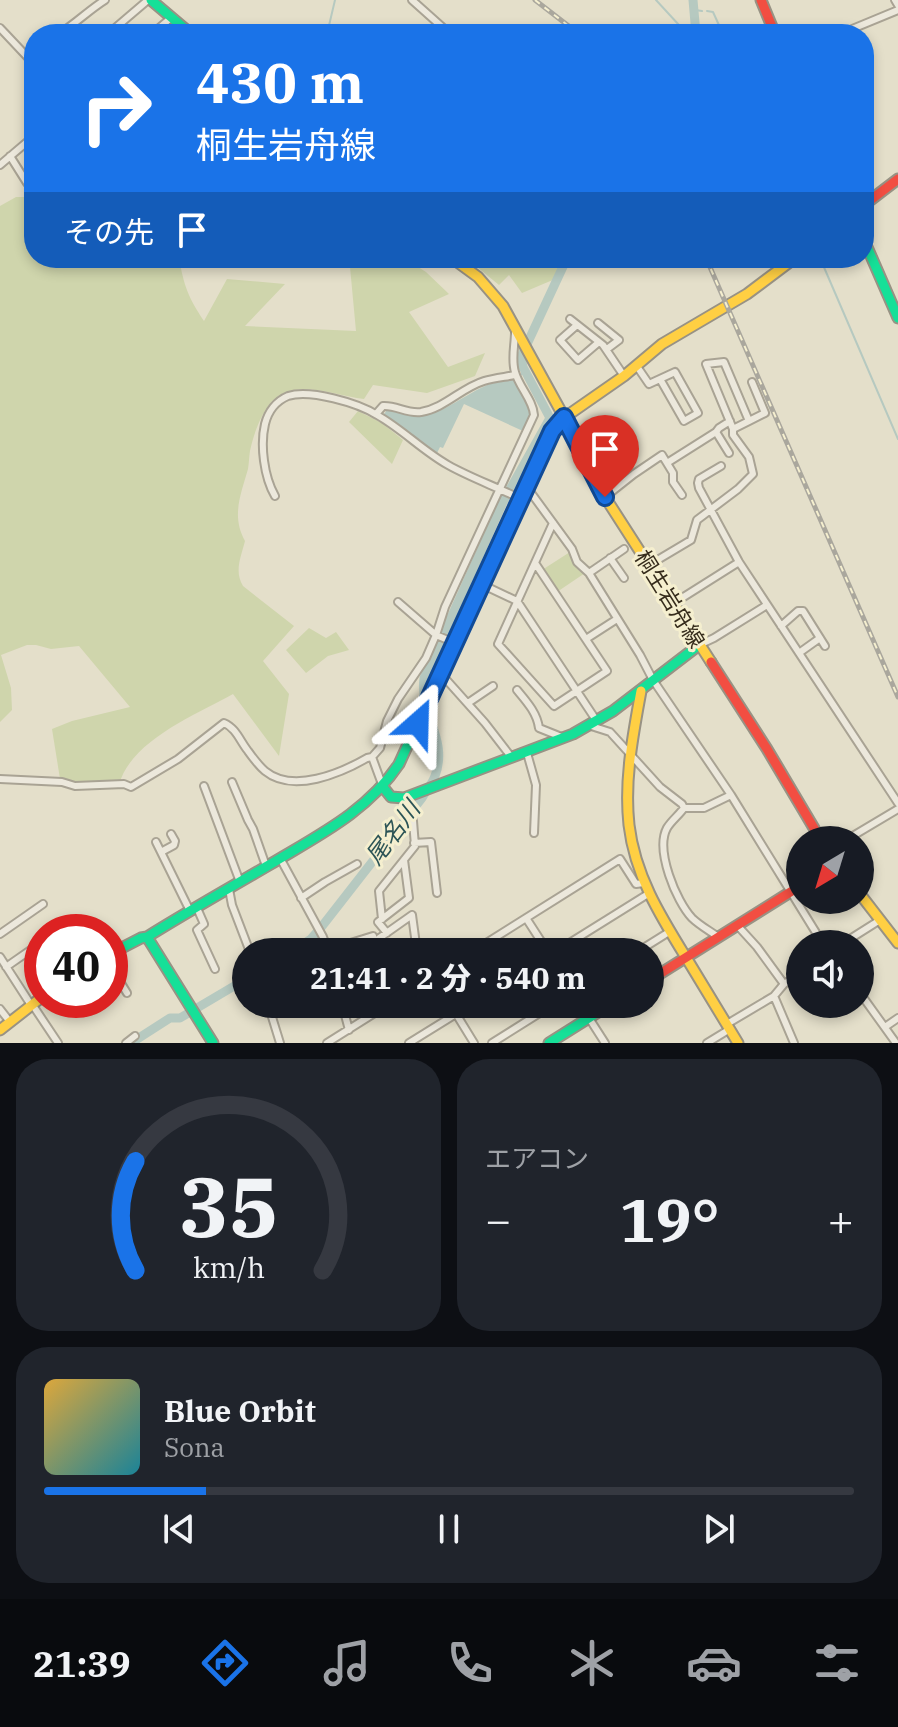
<!DOCTYPE html>
<html lang="ja">
<meta charset="utf-8">
<style>
body{margin:0;font-family:"IBM Plex Serif","Noto Sans JP",serif;background:#20242c;color:#f1f3f6;height:100vh;display:flex;flex-direction:column;font-size:30px;white-space:nowrap}
*{box-sizing:border-box;margin:0}
p{font-size:26px;color:#9ea1a6}
.icon{flex:none;width:44px;height:44px;fill:none;stroke:currentColor;stroke-width:2;stroke-linecap:round;stroke-linejoin:round}
.map{position:relative;height:1043px;overflow:hidden}
.drawer{display:flex;flex-direction:column;gap:16px;padding:16px;background:#0d0f14;flex:1}
.drawer>*{flex:none}
.guide{position:absolute;left:24px;top:24px;width:850px;height:244px;border-radius:32px;box-shadow:0 4px 12px #0003;background:#1a73e8;color:#fff;overflow:hidden}
.needle{width:52px;rotate:218deg}
.tools{position:absolute;left:786px;top:826px;display:grid;gap:16px}
.tools a{display:grid;place-items:center;width:88px;height:88px;border-radius:50%;background:#171b24;box-shadow:0 4px 12px #0003;font-size:40px}
.speed{position:absolute;left:24px;top:914px;display:flex;gap:16px;font-size:40px;font-weight:700;text-align:center}
.speed>*{display:grid;place-content:center;width:104px;height:104px;border-radius:50%;background:#171b24;box-shadow:0 4px 12px #0003;line-height:1}
.speed .limit{border:12px solid #d22;background:#fff;color:#111}
.pin{position:absolute;display:grid;place-items:center;width:68px;height:68px;color:#fff;margin:-82px -34px;border-radius:50% 50% 50% 0;rotate:-45deg;box-shadow:0 0 8px #0007}
.pin .icon{rotate:45deg}
.me{position:absolute;width:88px;margin:-44px;rotate:25deg;stroke-linejoin:round;filter:drop-shadow(0 0 6px #0008)}
.turn{display:flex;align-items:center;gap:28px;height:168px;padding:0 40px;font-size:36px}
.turn .icon{width:104px;height:104px;stroke-width:2.5}
.turn b{display:block;font-size:56px;line-height:68px}
.then{display:flex;align-items:center;height:76px;padding:0 40px;background:#0003;gap:16px;font-size:30px}
.big{font-size:60px;font-weight:800;line-height:1.1}
.drawer .card{flex:1;display:flex;flex-direction:column;justify-content:center;gap:12px;min-width:0;padding:0 28px;border-radius:32px;background:#20242c}
.drawer .dial{align-items:center;gap:0}
.dial svg{height:208px;overflow:visible;fill:none;stroke:#363941;stroke-width:7;stroke-linecap:round;text-anchor:middle}
.dial text{fill:#f1f3f6;stroke:none}
.song{display:flex;align-items:center;gap:24px}
.cover{width:96px;height:96px;border-radius:12px;background:linear-gradient(135deg,hsl(40 70% 55%),hsl(190 70% 35%))}
.played{height:8px;border-radius:4px;background:linear-gradient(90deg,#1a73e8 20%,#363941 20%)}
.keys{display:flex;justify-content:space-around;direction:ltr}
.heat{display:flex;justify-content:space-between;align-items:center;font-size:44px;direction:ltr}
.drawer .tiles{flex:1;display:grid;gap:16px;grid-template-columns:1fr 1fr}
.card:last-child{grid-column:span 2}
.trip{position:absolute;left:232px;top:938px;width:432px;height:80px;border-radius:40px;background:#171b24;box-shadow:0 4px 12px #0003;font-weight:800;line-height:80px;text-align:center}
.tab-bar{display:flex;height:128px;justify-content:space-around;align-items:center;background:#090b0e;color:#9ea1a6}
.tab-bar .icon{width:56px;height:56px}
.tab-bar .on{color:#1a73e8}
.tab-bar b{font-size:36px;color:#f1f3f6}
.map>svg:first-child{display:block}
</style>
<div class="map">
<svg width="898" height="1043" viewBox="0 0 898 1043">
<rect width="100%" height="100%" fill="#e4dfca"/>
<path fill="#cfd5ac" d="M16 197H34V258H179C184 286 188 297 204 321L227 279 285 284 245 326 356 331 350 267 407 260 426 272 449 294 409 312 448 367 485 353 475 376 427 393 373 385 364 399C338 396 308 383 284 393 265 400 254 432 250 451 249 457 249 463 248 469 241 494 231 516 245 541 241 557 234 571 243 586L294 626 263 661 289 694 279 756 233 694C197 714 130 741 119 785H61L52 729 72 721 130 707 79 646 51 649 36 645H27L1 655 11 688 12 710 0 722V206Z
M466 258H565L555 279 522 293 509 275 499 285Z
M358 411 382 423 403 440 392 464 349 422Z
M570 552 575 563 585 573 557 592 542 570Z
M309 628 326 638 336 632 349 650 328 656 306 673 286 650Z"/>
<path fill="#b6c9c0" d="M515 380 531 411 523 431 464 404 443 448 440 447 437 453 384 414 387 410C397 411 407 417 418 416 441 415 463 396 483 387 493 382 505 381 515 380Z"/>
<g fill="none" stroke-linecap="round" stroke-linejoin="round">
<path stroke="#b6c9c0" stroke-width="2" d="M656 0 679 25
M695 10 702 11
M707 11 713 12 723 34
M327 34 335 0
M820 258 898 439
M520 375 525 372"/>
<path stroke="#b6c9c0" stroke-width="9" d="M693 0 696 34
M291 952 311 939 323 925 422 798C426 791 432 784 435 776 449 739 419 715 424 678L503 502 550 418 523 367 521 357 567 258
M131 1043 170 1018H180L246 979"/>
<g stroke="#a9a394" stroke-width="10">
<path id="street" d="M412 0 450 34
M895 0 898 5
M0 28 34 64
M59 34C75 24 89 10 105 0
M114 34V29L148 0
M152 34 172 17
M840 34 898 10
M10 156 27 183 34 178
M0 165 34 136
M570 319 603 345 624 376
M598 323 619 340 607 349
M577 325 560 340 578 360 599 342
M636 365 649 384 675 372 698 413 684 421 660 379
M376 414 383 406C396 405 407 414 421 412 445 408 461 388 484 381 494 378 505 377 515 375
M749 421 765 413 752 382
M716 432 729 453
M667 463 716 432 719 428 730 421
M721 466 699 479 698 483 699 488 739 562 898 803
M526 486 572 549 577 562 589 573 640 655 653 680 731 795 823 944
M275 496C264 477 260 445 265 424 268 412 276 401 288 396 310 389 358 403 377 415 402 429 423 451 448 465 471 478 497 487 521 499
M605 497 634 474 662 455 673 473V482L682 495
M610 558 624 578
M535 563 607 671 554 706 498 644 553 523
M649 565 691 540 697 520 738 489 753 474 749 457 733 435V429L706 364 724 362 749 421 733 429
M589 573 624 549
M481 584 517 601 596 720
M398 602 436 635 455 643
M674 603 739 562
M781 626 798 611H803L825 646
M586 639 617 619
M699 645 714 638 767 605
M799 653 820 638
M443 671V676L485 723 512 758
M517 690C527 702 537 713 539 728L564 738
M468 703 493 686
M588 725 610 732 660 787 682 804 684 808
M527 753 536 785 534 833
M372 757 383 787
M0 779 62 782 75 786 124 784 131 787 178 759 224 723C236 728 240 741 248 751 253 758 258 765 265 771 293 794 341 773 367 758L372 757 380 748 387 721 398 699 426 658 436 635 445 607 534 415C533 400 519 387 515 372 511 359 515 345 515 332
M232 782 248 820 253 829 266 866
M204 786 240 882
M846 840 898 809
M156 842 190 911
M414 843 431 842 437 893
M161 852 174 845 175 841 171 834
M280 858 323 937 329 952
M229 889 232 905 250 952
M301 898 325 882 357 864
M197 908 204 924 197 930 215 969
M526 918 548 952
M382 919 379 891 415 846 413 821 404 798
M737 925 757 947 784 984
M387 933 378 922 409 898 404 860
M0 934 43 904
M718 937C710 931 699 925 692 918 676 901 655 850 667 828 671 821 679 815 684 808H704L731 795
M378 939 412 915 417 952
M842 944 880 920
M328 950 373 936
M472 952 620 859 636 884 644 883
M555 952 648 894
M637 952 669 932
M110 955 114 972 127 993
M0 957 31 1005
M6 967 42 942
M860 993 896 1043
M774 996 794 1043
M76 1000 80 1007
M32 1004 58 1043
M268 1004 280 1043
M342 1004 349 1030
M450 1004 474 1043
M580 1004 605 1043
M0 1009 10 1022
M727 1024 774 996 784 984 800 974
M885 1027 898 1018
M126 1043 135 1036
M327 1043 389 1004
M409 1043 472 1004
M492 1043 554 1004
M707 1043 730 1029"/>
</g>
<g stroke="#989284" stroke-width="13">
<path id="fast" d="M151 0 191 34
M864 240 898 318
M383 787 391 797 404 798 573 734 613 711 699 645
M147 937 213 1043
M110 954 141 938 147 937C187 912 228 889 269 865 317 836 367 812 399 764L515 510
M549 1043 611 1004"/>
</g>
<g stroke="#989284" stroke-width="13">
<path id="slow" d="M452 258 478 277 503 306 564 417 605 497 711 662
M515 510 558 422 624 376 662 344 747 294 795 258
M641 691C633 735 624 780 629 825 635 876 661 917 687 959 704 987 721 1015 738 1043
M860 894 898 943
M0 1030 42 997"/>
</g>
<g stroke="#989284" stroke-width="13">
<path id="jam" d="M761 0 775 34
M864 205 898 179
M711 662 767 749 821 840
M650 980 800 886"/>
</g>
<use href="#street" stroke="#ece8dc" stroke-width="6"/>
<use href="#fast" stroke="#16e098" stroke-width="9"/>
<use href="#slow" stroke="#ffcf43" stroke-width="9"/>
<use href="#jam" stroke="#f24e42" stroke-width="9"/>
<g stroke="#aaa79d" stroke-width="5">
<path id="rail" d="M535 0 579 34
M706 258 898 697"/>
</g>
<use href="#rail" stroke="#f5efcf" stroke-width="2" stroke-dasharray="6" stroke-linecap="butt"/>
</g>
<g fill="none" stroke-linecap="round" stroke-linejoin="round">
<g stroke="#114b97" stroke-width="20">
<path id="route" d="M418 723 552 431 564 417 605 497"/>
</g>
<use href="#route" stroke="#1a73e8" stroke-width="14"/>
</g>
<g text-anchor="middle" stroke-width="6" stroke-linejoin="round" paint-order="stroke">
<g font-size="22" fill="#362c1c" stroke="#f5efcf">
<text transform="translate(670 599) rotate(58)" y="8">桐生岩舟線</text>
</g>
<g font-size="24" font-style="italic" fill="#2c5456" stroke="#f5efcf">
<text transform="translate(393 833) rotate(-53)" y="8">尾名川</text>
</g>
</g>
</svg>
<div class="tools">
<a><svg class="needle" viewBox="-14 -14 28 28"><path d="M0-13l5 13h-10z" fill="#e53935"/><path d="M0 13l5-13h-10z" fill="#9ea1a6"/></svg></a>
<a><svg class="icon" aria-label="sound" viewBox="0 0 24 24"><path d="M4 9h4l5-4v14l-5-4H4zM17 9q2 3 0 6"/></svg></a>
</div>
<div class="speed"><div class="limit">40</div></div>
<div class="pin" style="left:605px;top:497px;background:#d93025"><svg class="icon" aria-label="arrive" viewBox="0 0 24 24"><path d="M6 21V4h12l-3 4 3 4H6"/></svg></div>
<svg class="me" style="left:418px;top:723px" viewBox="-20 -20 40 40"><path d="M0-17L14 15 0 8-14 15z" fill="#1a73e8" stroke="#fff" stroke-width="4"/></svg>
<div class="trip">21:41 · 2 分 · 540 m</div>
<div class="guide">
<div class="turn"><svg class="icon" aria-label="right" viewBox="0 0 24 24"><path d="M7 20v-9h11M14 6l5 5-5 5"/></svg><div><b>430 m</b>桐生岩舟線</div></div>
<div class="then">その先<svg class="icon" aria-label="arrive" viewBox="0 0 24 24"><path d="M6 21V4h12l-3 4 3 4H6"/></svg></div>
</div>
</div>
<section class="drawer">
<div class="tiles">
<div class="card dial"><svg viewBox="0 0 100 80">
<path d="M14 69A42 42 0 1 1 86 69"/>
<path d="M14 69A42 42 0 0 1 14 27" stroke="#1a73e8"/>
<text x="50" y="56" font-size="32" font-weight="700">35</text>
<text x="50" y="72" font-size="11">km/h</text>
</svg></div>
<div class="card"><p>エアコン</p>
<div class="heat"><a>−</a><b class="big">19°</b><a>+</a></div>
</div>
<div class="card">
<div class="song"><i class="cover"></i><div><b>Blue Orbit</b><p>Sona</p></div></div>
<div class="played"></div>
<div class="keys"><svg class="icon" aria-label="previous" viewBox="0 0 24 24"><path d="M18 5L8 12l10 7zM5 5v14"/></svg><svg class="icon" aria-label="pause" viewBox="0 0 24 24"><path d="M8 5v14M16 5v14"/></svg><svg class="icon" aria-label="next" viewBox="0 0 24 24"><path d="M6 5l10 7-10 7zM19 5v14"/></svg></div>
</div>
</div>
</section>
<nav class="tab-bar">
<b>21:39</b>
<svg class="icon on" aria-label="directions" viewBox="0 0 24 24"><path d="M12 3l9 9-9 9-9-9zM9 14v-3h6M13 9l2 2-2 2"/></svg>
<svg class="icon" aria-label="music" viewBox="0 0 24 24"><path d="M9 18V5l10-2v13"/><circle cx="6" cy="18" r="3"/><circle cx="16" cy="16" r="3"/></svg>
<svg class="icon" aria-label="phone" viewBox="0 0 24 24"><path d="M5 4h4l2 5-3 2q2 4 5 5l2-3 5 2v4C11 20 4 13 5 4z"/></svg>
<svg class="icon" aria-label="climate" viewBox="0 0 24 24"><path d="M12 3v18M4 7l16 10M4 17L20 7"/></svg>
<svg class="icon" aria-label="car" viewBox="0 0 24 24"><path d="M5 17H2v-5l4-1 3-4h7l3 4 3 1v5h-3M9 17h6M6 11h13"/><circle cx="7" cy="17" r="2"/><circle cx="17" cy="17" r="2"/></svg>
<svg class="icon" aria-label="filters" viewBox="0 0 24 24"><path d="M4 7h16M4 17h16"/><circle cx="9" cy="7" r="2"/><circle cx="15" cy="17" r="2"/></svg>
</nav>
